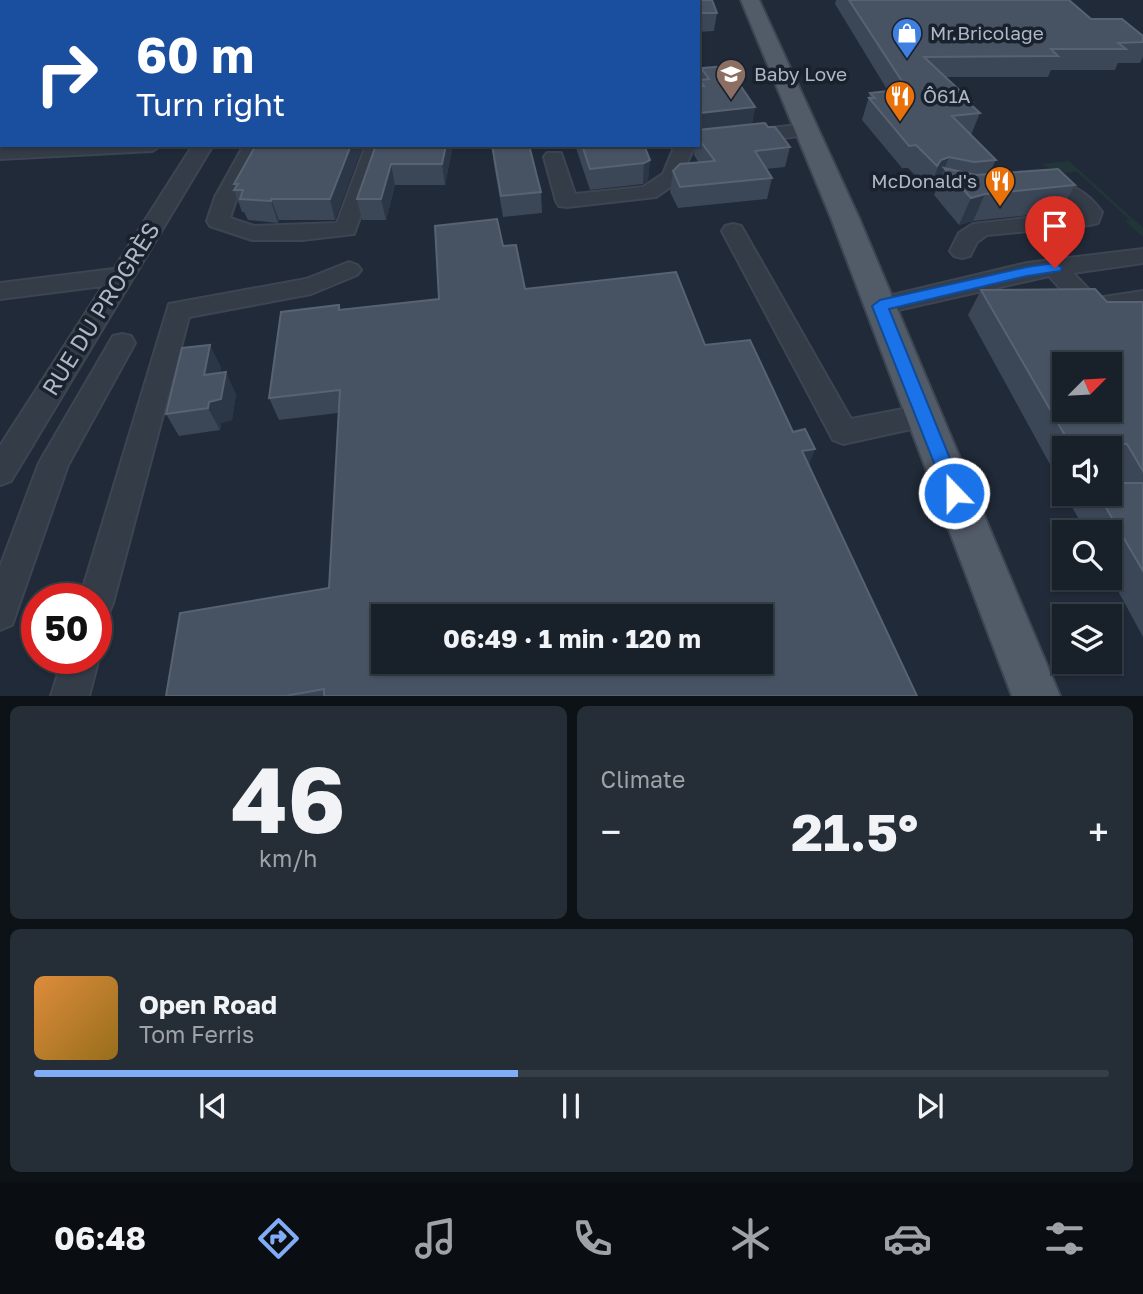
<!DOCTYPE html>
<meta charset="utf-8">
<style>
body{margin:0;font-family:"Golos Text",sans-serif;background:#252d36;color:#f1f3f6;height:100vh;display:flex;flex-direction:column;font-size:26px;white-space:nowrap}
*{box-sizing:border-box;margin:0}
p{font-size:23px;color:#9fa3a8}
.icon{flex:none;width:38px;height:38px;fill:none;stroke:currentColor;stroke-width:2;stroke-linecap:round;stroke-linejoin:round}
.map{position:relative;height:696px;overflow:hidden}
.drawer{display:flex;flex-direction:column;gap:10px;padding:10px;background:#0d1217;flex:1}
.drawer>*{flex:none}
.top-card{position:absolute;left:0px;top:0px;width:700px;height:147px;box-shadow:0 2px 5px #0004,0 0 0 2px #363e47;background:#1a4fa0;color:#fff;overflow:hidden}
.needle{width:46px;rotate:66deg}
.buttons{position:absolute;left:1052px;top:352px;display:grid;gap:14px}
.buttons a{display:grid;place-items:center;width:70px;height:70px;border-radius:0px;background:#18202a;box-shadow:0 2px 5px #0004,0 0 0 2px #363e47;font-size:35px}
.speed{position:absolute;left:21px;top:583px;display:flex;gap:14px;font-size:35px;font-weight:700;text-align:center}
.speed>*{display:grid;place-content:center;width:91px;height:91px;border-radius:50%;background:#18202a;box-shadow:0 2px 5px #0004,0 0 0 2px #363e47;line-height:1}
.speed .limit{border:10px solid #d22;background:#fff;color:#111}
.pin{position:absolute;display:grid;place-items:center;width:60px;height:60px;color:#fff;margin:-72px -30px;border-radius:50% 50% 50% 0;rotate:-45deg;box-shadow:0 0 7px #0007}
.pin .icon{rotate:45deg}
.me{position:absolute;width:77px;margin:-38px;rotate:338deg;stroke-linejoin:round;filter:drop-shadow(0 0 5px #0008)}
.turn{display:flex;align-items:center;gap:24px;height:147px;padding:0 21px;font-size:32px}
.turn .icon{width:91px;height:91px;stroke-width:2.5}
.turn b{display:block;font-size:49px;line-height:60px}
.big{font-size:52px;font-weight:700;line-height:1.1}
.drawer .card{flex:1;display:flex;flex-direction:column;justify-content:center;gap:10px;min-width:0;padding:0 24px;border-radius:10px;background:#252d36}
.drawer .dial{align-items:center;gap:0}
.dial b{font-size:91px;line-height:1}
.song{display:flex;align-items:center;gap:21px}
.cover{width:84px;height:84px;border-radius:10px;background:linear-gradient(135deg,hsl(30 70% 55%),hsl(40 70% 35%))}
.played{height:7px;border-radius:4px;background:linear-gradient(90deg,#81adf7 45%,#363e47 45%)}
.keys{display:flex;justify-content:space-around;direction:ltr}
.heat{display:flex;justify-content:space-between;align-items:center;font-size:38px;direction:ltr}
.drawer .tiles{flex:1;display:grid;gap:10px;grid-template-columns:1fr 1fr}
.card:last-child{grid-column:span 2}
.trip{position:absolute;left:371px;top:604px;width:402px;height:70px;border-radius:0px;background:#18202a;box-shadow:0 2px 5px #0004,0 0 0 2px #363e47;font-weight:700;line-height:70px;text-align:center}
.tabs{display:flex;height:112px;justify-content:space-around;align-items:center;background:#0a0d11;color:#9fa3a8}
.tabs .icon{width:49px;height:49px}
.tabs .active{color:#81adf7}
.tabs b{font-size:32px;color:#f1f3f6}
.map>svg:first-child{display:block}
</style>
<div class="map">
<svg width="1143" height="696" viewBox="0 0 1143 696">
<rect width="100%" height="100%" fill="#202a38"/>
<path fill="#223639" d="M1069 161 1143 228V237L1125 221 1130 220 1077 172 1062 173 1041 164Z"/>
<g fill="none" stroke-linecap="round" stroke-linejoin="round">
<g stroke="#3d4552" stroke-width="4">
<path id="minor" d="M5 0H19V2H5Z
M233 0H247L232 2Z
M634 0H648L649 2H634Z
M2 32V44L0 45V33Z
M807 124 817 130 814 134 745 143 735 137 745 131Z
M0 127H2V139H0Z
M42 145H162L152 151 0 159V147Z
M193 145H213L11 481 0 485V446L103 286 0 299V283L114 269Z
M244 145H264L237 197 230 218 254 226 337 223 366 145H386L354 234 302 240H252L210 226 207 221 215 197Z
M675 145H695L679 181 656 197 567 207 559 206 556 201 544 157 547 153H561L575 194 643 187 663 174Z
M1036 180C1063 179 1086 189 1102 212L1098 223 1090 225 987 235 977 242 970 256 962 258 954 256 950 251 959 233 973 224 1079 212 1053 193 1029 190 1026 186 1029 182Z
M733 224 741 226 744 231 851 419 924 405 934 408 938 416 934 424 843 444 833 440 722 231 725 226Z
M1143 249V263L1073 273 1097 298 1143 291V307L1091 315 1082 313 1049 276 880 314 871 312 868 306 871 300 880 298 1027 263Z
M349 262 357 265 361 270 357 275 311 294 189 317 113 603 108 615 96 619V598H80L169 304 306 279Z
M122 334 131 336 135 343 68 465 12 625 0 630V567L39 463 113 336Z
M96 651 99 658 89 696H51L63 658H96Z"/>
</g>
<g stroke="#3d4552" stroke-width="4">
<path id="major" d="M741 0H759L859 218 1060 696H1012L831 218Z"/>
</g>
<use href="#minor" fill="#343c48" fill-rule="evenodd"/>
<use href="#major" fill="#525b68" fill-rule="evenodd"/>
</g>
<path fill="#3b4657" d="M654 0H712L717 13 714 31 698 32V2H655Z
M836 0H1069L1091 19 1143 36V57L1140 63H1118L1115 70H1051L1048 77H946L972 102 971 105 980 113 971 135 996 160 989 174 1075 185 1060 212 973 221 959 225 934 195 940 180 932 182 929 189 908 168H902L862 120 870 93 888 91 835 4Z
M701 68 755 107 752 124 768 127 790 147 785 167 766 169 772 178 767 199 678 208 670 192 673 171 699 163 694 155 695 145H698V86Z
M256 145H363L335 220H279L278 223 248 220 244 212H242L234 190 236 188 234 184Z
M376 145H453L445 185H395L386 220H362L357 199Z
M492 145 541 192 542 213 503 217 494 165Z
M575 145H653L644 146 650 160 648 180 643 184 590 190Z
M503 246 525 289 705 345 793 432 815 449 808 465 917 696H166L329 588 338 413 279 420 269 398 341 310 439 299Z
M981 290 1107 302H1143V637L1110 576V532H1086L1072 507 1084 494H1110L1115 483 1110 473V448H1064V468H1052L968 315Z
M221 367 220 373 236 394 232 420 221 423 220 430 179 436 166 414Z"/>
<path fill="#2b3646" d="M755 107 751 128 698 133V121L700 113Z
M351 145H363L335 220 330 199Z
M446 145H453L445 185 442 164Z
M949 157 940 180 932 182 929 189 941 160Z
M650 160 648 180 643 184 644 163Z
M391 164 395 185 386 220 381 199Z
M985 194 973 221 959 225 971 198Z
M271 199 279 220 278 223 271 201Z
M210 345 221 367 215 396 204 375Z
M226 372 236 394 232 420 221 423 220 430 208 408 209 402Z
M815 449 807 470 802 451Z"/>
<path fill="#475363" stroke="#576272" stroke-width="2" fill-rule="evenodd" d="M660 0H712L717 13H698V2H661Z
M849 0H1069L1091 19H1122L1143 36V42L1118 43 1126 49H1051L1058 56 924 57 972 102H968L980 113 952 116 996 160 974 162 949 157 941 160 937 166 916 145 909 146 869 98H875L870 93 907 89Z
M727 66 755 107 700 113 698 121V86H704L700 80 709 79 701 68Z
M765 123 768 127H775L790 147 755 151 772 178 680 187 673 171 680 164 715 161 698 138V130Z
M256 145H351L330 199H271V201L240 199 243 190H234L238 184H234Z
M376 145H446L442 164H391L381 199H357Z
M492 145H529L541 192 501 196Z
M582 145H644L650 160 644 163 590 169Z
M944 168 976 175 1058 169 1075 185 985 194 971 198Z
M497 219 503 246 516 245 525 289 676 272 705 345 750 340 793 432 805 429 815 449 802 451 917 696H324V689L285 696H166L180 613 329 588 340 390 269 398 281 312 339 305V310L439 299 435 226ZM383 616H761V662H383Z
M1095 289 1107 302H1143V471L1127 444H1070L981 290ZM1064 364H1110V410H1064Z
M210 345 204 375 226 372 221 399 209 402 208 408 166 414 182 348Z
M1110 483H1143V571L1098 494H1110Z"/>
<path fill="#1a73e8" stroke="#114b97" stroke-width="2" d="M1055 263 1062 268 1060 271 1027 276 889 309 964 493 961 498 954 501 948 498 872 306 880 300 1027 267Z"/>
<defs>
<g id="shop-pin" transform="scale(1.575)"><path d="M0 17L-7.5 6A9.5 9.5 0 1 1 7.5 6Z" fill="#3f7fe0" stroke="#19212d"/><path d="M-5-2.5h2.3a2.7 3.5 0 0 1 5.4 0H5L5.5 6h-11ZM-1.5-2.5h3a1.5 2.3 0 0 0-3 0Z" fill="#fff"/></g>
<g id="school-pin" transform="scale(1.575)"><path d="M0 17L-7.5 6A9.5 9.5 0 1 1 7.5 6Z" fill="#8d6e63" stroke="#19212d"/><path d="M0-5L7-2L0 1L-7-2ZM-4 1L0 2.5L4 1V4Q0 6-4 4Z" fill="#fff"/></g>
<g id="restaurant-pin" transform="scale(1.575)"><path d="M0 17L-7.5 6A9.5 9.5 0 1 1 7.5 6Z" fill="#e8710a" stroke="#19212d"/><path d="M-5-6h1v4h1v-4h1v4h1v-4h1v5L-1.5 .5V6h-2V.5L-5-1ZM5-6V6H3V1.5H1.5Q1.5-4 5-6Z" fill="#fff"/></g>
</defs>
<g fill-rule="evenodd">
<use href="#shop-pin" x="907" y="33"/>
<use href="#school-pin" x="731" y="74"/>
<use href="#restaurant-pin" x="900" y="96"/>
<use href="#restaurant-pin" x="1000" y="181"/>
</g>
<g text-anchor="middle" stroke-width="7" stroke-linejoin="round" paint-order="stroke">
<g font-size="19" fill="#aeb7c5" stroke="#19212d" text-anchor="start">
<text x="930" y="40">Mr.Bricolage</text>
<text x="754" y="81">Baby Love</text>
<text x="923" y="103">Ô61A</text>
<text x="977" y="188" text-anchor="end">McDonald's</text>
</g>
<g font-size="23" fill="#aeb7c5" stroke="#19212d">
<text transform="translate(101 309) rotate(-58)" y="8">RUE DU PROGRÈS</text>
</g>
</g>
</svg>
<div class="buttons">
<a><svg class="needle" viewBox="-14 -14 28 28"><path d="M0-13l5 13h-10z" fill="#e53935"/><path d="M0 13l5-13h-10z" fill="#9fa3a8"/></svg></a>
<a><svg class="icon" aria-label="sound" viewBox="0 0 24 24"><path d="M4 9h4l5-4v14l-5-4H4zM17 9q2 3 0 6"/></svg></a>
<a><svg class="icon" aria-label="search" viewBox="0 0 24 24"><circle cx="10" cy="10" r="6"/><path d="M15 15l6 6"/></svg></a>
<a><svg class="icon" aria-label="layers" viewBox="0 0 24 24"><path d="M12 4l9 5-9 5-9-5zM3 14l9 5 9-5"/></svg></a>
</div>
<div class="speed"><div class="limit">50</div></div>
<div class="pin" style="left:1055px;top:268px;background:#d93025"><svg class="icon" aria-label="arrive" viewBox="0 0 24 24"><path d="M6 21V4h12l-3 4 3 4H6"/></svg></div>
<svg class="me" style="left:954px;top:493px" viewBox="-20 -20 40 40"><circle r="17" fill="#1a73e8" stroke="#fff" stroke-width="3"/><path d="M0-11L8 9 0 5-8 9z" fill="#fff"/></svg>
<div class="trip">06:49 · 1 min · 120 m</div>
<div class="top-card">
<div class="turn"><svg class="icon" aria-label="right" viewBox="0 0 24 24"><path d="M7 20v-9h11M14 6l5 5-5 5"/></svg><div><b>60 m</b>Turn right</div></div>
</div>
</div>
<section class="drawer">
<div class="tiles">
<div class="card dial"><b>46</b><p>km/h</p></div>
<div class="card"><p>Climate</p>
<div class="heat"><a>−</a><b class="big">21.5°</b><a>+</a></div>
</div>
<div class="card">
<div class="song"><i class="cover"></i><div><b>Open Road</b><p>Tom Ferris</p></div></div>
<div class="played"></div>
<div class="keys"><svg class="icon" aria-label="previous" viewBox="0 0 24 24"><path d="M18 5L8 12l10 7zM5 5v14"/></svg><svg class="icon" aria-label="pause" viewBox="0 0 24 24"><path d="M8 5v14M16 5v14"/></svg><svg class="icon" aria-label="next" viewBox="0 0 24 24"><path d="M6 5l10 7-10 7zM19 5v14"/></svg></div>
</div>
</div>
</section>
<nav class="tabs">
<b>06:48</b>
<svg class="icon active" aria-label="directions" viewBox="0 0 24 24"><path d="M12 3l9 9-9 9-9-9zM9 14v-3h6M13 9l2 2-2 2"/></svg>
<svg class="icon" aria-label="music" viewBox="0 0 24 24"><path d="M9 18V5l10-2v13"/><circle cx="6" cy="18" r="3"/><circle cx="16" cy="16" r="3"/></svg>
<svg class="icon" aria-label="phone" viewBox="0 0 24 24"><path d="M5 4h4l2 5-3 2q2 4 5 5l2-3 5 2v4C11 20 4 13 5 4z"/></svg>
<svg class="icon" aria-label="climate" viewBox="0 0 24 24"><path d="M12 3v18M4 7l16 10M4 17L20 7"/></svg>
<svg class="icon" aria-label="car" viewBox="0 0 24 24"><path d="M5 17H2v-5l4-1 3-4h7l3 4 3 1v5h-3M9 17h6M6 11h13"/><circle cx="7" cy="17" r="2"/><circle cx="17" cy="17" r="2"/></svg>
<svg class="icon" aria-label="filters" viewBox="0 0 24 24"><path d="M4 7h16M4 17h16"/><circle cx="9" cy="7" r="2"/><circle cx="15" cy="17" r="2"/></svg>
</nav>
